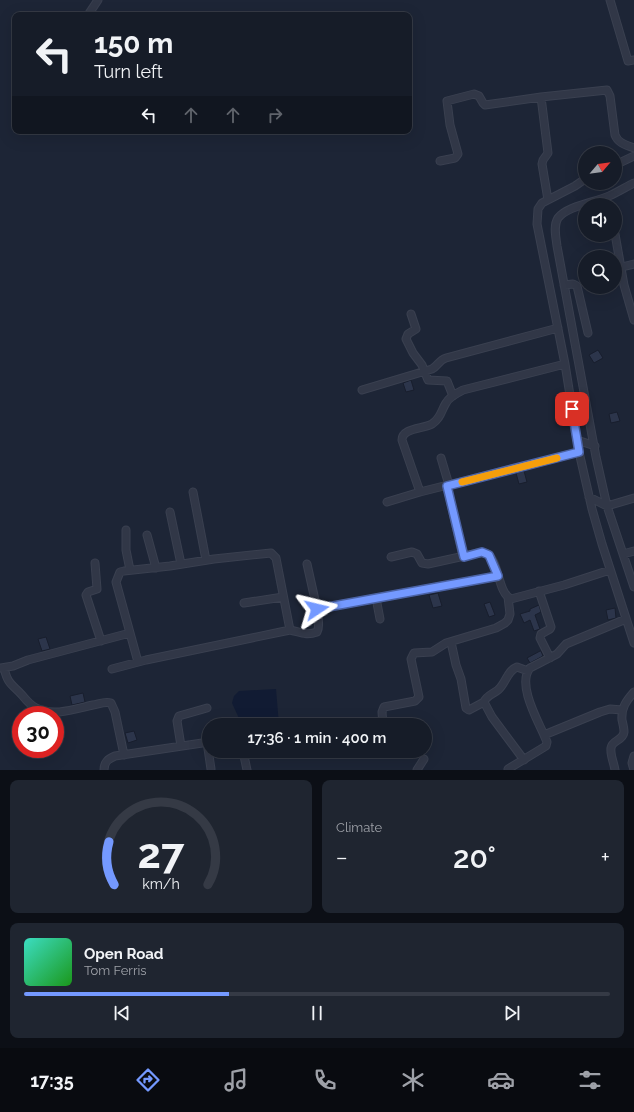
<!DOCTYPE html>
<meta charset="utf-8">
<style>
body{margin:0;font-family:Raleway,sans-serif;background:#1f2530;color:#f1f3f6;height:100vh;display:flex;flex-direction:column;font-size:15px;white-space:nowrap}
*{box-sizing:border-box;margin:0}
p{font-size:13px;color:#9ea1a8}
.icon{flex:none;width:22px;height:22px;fill:none;stroke:currentColor;stroke-width:2;stroke-linecap:round;stroke-linejoin:round}
.map{position:relative;height:770px;overflow:hidden}
.drawer{display:flex;flex-direction:column;gap:10px;padding:10px;background:#0c0f16;flex:1}
.drawer>*{flex:none}
.hud{position:absolute;left:12px;top:12px;width:400px;height:122px;border-radius:8px;box-shadow:0 4px 16px #0002,0 0 0 1px #353a45;background:#161c28;color:#f1f3f6;overflow:hidden}
.needle{width:26px;rotate:61deg}
.buttons{position:absolute;left:578px;top:146px;display:grid;gap:8px}
.buttons a{display:grid;place-items:center;width:44px;height:44px;border-radius:50%;background:#161c28;box-shadow:0 4px 16px #0002,0 0 0 1px #353a45;font-size:20px}
.speed{position:absolute;left:12px;top:706px;display:flex;gap:8px;font-size:20px;font-weight:700;text-align:center}
.speed>*{display:grid;place-content:center;width:52px;height:52px;border-radius:50%;background:#161c28;box-shadow:0 4px 16px #0002,0 0 0 1px #353a45;line-height:1}
.speed .limit{border:6px solid #d22;background:#fff;color:#111}
.pin{position:absolute;display:grid;place-items:center;width:34px;height:34px;color:#fff;margin:-17px;border-radius:8px;box-shadow:0 2px 6px #0006}
.me{position:absolute;width:44px;margin:-22px;rotate:80deg;stroke-linejoin:round;filter:drop-shadow(0 0 3px #0008)}
.turn{display:flex;align-items:center;gap:14px;height:84px;padding:0 16px;font-size:18px}
.turn .icon{width:52px;height:52px;stroke-width:2.5}
.turn b{display:block;font-size:28px;line-height:34px}
.lanes{display:flex;align-items:center;height:38px;padding:0 16px;background:#0003;justify-content:center;gap:20px;direction:ltr}
.lanes .off{opacity:.35}
.big{font-size:30px;font-weight:600;line-height:1.1}
.drawer .card{flex:1;display:flex;flex-direction:column;justify-content:center;gap:6px;min-width:0;padding:0 14px;border-radius:8px;background:#1f2530}
.drawer .dial{align-items:center;gap:0}
.dial svg{height:104px;overflow:visible;fill:none;stroke:#353a45;stroke-width:7;stroke-linecap:round;text-anchor:middle}
.dial text{fill:#f1f3f6;stroke:none}
.song{display:flex;align-items:center;gap:12px}
.cover{width:48px;height:48px;border-radius:6px;background:linear-gradient(135deg,hsl(170 70% 55%),hsl(120 70% 35%))}
.played{height:4px;border-radius:2px;background:linear-gradient(90deg,#7499ff 35%,#353a45 35%)}
.keys{display:flex;justify-content:space-around;direction:ltr}
.heat{display:flex;justify-content:space-between;align-items:center;font-size:22px;direction:ltr}
.drawer .tiles{flex:1;display:grid;gap:10px;grid-template-columns:1fr 1fr}
.card:last-child{grid-column:span 2}
.trip{position:absolute;left:202px;top:718px;width:230px;height:40px;border-radius:20px;background:#161c28;box-shadow:0 4px 16px #0002,0 0 0 1px #353a45;font-weight:600;line-height:40px;text-align:center}
.tabs{display:flex;height:64px;justify-content:space-around;align-items:center;background:#090b10;color:#9ea1a8}
.tabs .icon{width:28px;height:28px}
.tabs .current{color:#7499ff}
.tabs b{font-size:18px;color:#f1f3f6}
.map>svg:first-child{display:block}
</style>
<div class="map">
<svg width="634" height="770" viewBox="0 0 634 770">
<rect width="100%" height="100%" fill="#1d2536"/>
<path fill="#111b33" d="M276 689 279 725H242L232 703 234 696 239 691Z"/>
<path fill="#2c354b" stroke="#181e2d" d="M598 350 603 358 594 363 589 355Z
M411 380 414 390 406 392 403 383Z
M617 412 620 421 611 423 609 414Z
M524 471 527 482 519 484 516 473Z
M438 593 442 606 433 608 429 595Z
M490 602 495 615 489 617 484 604Z
M539 605 541 612 535 615 540 629 534 631 530 620 524 623 520 614 530 611V609Z
M615 608 616 618 608 620 606 610Z
M46 637 50 649 42 651 38 639Z
M540 651H541L543 656 530 663 527 658Z
M83 693 85 702 72 705 70 696Z
M134 731 137 740 128 743 125 733Z"/>
<g fill="none" stroke-linecap="round" stroke-linejoin="round">
<g stroke="#3a4050" stroke-width="9">
<path id="minor" d="M610 0 628 61 634 60
M88 15 98 0
M541 97 548 153 543 160 542 164 548 200
M440 161 455 158 458 154 450 125 447 101 474 94 479 96 483 103 485 105 541 97 607 90 610 96 615 135C618 143 626 145 634 148
M615 165 634 156
M585 179 575 186 542 203 538 209 537 224 565 364 579 452 592 509 602 544 634 643
M634 183C626 187 618 192 609 196 596 202 567 206 558 218 553 226 556 237 557 246L596 457 607 506 634 587
M615 234 624 285 634 320
M622 267 634 264
M564 285 573 284 577 286 588 333
M411 314 416 329 408 334 406 339 413 353 422 365 428 380 447 381 453 396
M362 390 432 369C438 366 439 360 446 358L558 328
M577 440 595 446
M441 458 449 485
M447 486 463 557
M193 492 206 560
M420 492 402 440C402 428 423 429 432 424 441 418 441 411 446 403 449 397 457 393 463 390L565 364
M589 497 607 506 634 498
M387 502 420 492 579 452
M170 512 181 564
M126 530V550L130 570
M147 535 156 568
M623 554 634 551
M391 557 412 552 417 554 422 563 428 564 478 553H486C500 561 497 592 511 599L564 585 610 570
M95 563 97 589 88 592 86 595 101 641
M307 564 317 609
M539 591 551 627 550 629 541 634 540 638 550 658
M376 598 380 619
M244 603 283 597
M451 642 456 665 461 679 466 708 469 710 484 702
M138 662 116 582 120 572 124 571 170 566 214 559 271 553 276 558 290 630
M1 668 13 666 28 660 130 633
M4 668C8 685 12 684 22 695 26 700 30 705 36 708 53 717 75 709 93 705 99 704 105 701 111 703L115 712 124 755
M112 669 146 660 290 630C300 632 306 636 317 632 321 625 317 616 317 609L498 576
M383 725 382 712 384 707 415 701 419 697 411 659 414 653 432 652 446 643 496 628 505 623 508 620 510 614 508 597
M544 735C537 719 517 684 530 668L557 654 566 644 626 619
M207 742 211 769
M181 746 177 721 179 716 207 708
M243 751 247 770
M634 756 632 763 634 770
M524 760 492 717 484 702C486 696 493 694 498 690 506 683 507 671 517 667L528 671
M508 769 546 746 547 742 544 735 600 712 610 709 622 710
M104 770C104 762 108 759 115 756L209 742
M417 770 424 759
M615 770C614 763 610 755 611 748 612 740 623 741 624 732 624 728 623 724 622 720 621 708 626 701 634 692"/>
</g>
<use href="#minor" stroke="#313747" stroke-width="7"/>
</g>
<g fill="none" stroke-linecap="round" stroke-linejoin="round">
<g stroke="#4b63a6" stroke-width="10">
<path id="route" d="M317 609 498 576 489 555 482 552 464 557 447 486 579 452 572 409"/>
</g>
<use href="#route" stroke="#7499ff" stroke-width="7"/>
<path stroke="#f59e0b" stroke-width="7" d="M462 482 557 458"/>
</g>
</svg>
<div class="buttons">
<a><svg class="needle" viewBox="-14 -14 28 28"><path d="M0-13l5 13h-10z" fill="#e53935"/><path d="M0 13l5-13h-10z" fill="#9ea1a8"/></svg></a>
<a><svg class="icon" aria-label="sound" viewBox="0 0 24 24"><path d="M4 9h4l5-4v14l-5-4H4zM17 9q2 3 0 6"/></svg></a>
<a><svg class="icon" aria-label="search" viewBox="0 0 24 24"><circle cx="10" cy="10" r="6"/><path d="M15 15l6 6"/></svg></a>
</div>
<div class="speed"><div class="limit">30</div></div>
<div class="pin" style="left:572px;top:409px;background:#d93025"><svg class="icon" aria-label="arrive" viewBox="0 0 24 24"><path d="M6 21V4h12l-3 4 3 4H6"/></svg></div>
<svg class="me" style="left:317px;top:609px" viewBox="-20 -20 40 40"><path d="M0-17L14 15 0 8-14 15z" fill="#7499ff" stroke="#fff" stroke-width="4"/></svg>
<div class="trip">17:36 · 1 min · 400 m</div>
<div class="hud">
<div class="turn"><svg class="icon" aria-label="left" viewBox="0 0 24 24"><path d="M17 20v-9H6M10 6l-5 5 5 5"/></svg><div><b>150 m</b>Turn left</div></div>
<div class="lanes"><svg class="icon" aria-label="left" viewBox="0 0 24 24"><path d="M17 20v-9H6M10 6l-5 5 5 5"/></svg><svg class="icon off" aria-label="ahead" viewBox="0 0 24 24"><path d="M12 20V5M6 11l6-6 6 6"/></svg><svg class="icon off" aria-label="ahead" viewBox="0 0 24 24"><path d="M12 20V5M6 11l6-6 6 6"/></svg><svg class="icon off" aria-label="right" viewBox="0 0 24 24"><path d="M7 20v-9h11M14 6l5 5-5 5"/></svg></div>
</div>
</div>
<section class="drawer">
<div class="tiles">
<div class="card dial"><svg viewBox="0 0 100 80">
<path d="M14 69A42 42 0 1 1 86 69"/>
<path d="M14 69A42 42 0 0 1 10 36" stroke="#7499ff"/>
<text x="50" y="56" font-size="32" font-weight="700">27</text>
<text x="50" y="72" font-size="11">km/h</text>
</svg></div>
<div class="card"><p>Climate</p>
<div class="heat"><a>−</a><b class="big">20°</b><a>+</a></div>
</div>
<div class="card">
<div class="song"><i class="cover"></i><div><b>Open Road</b><p>Tom Ferris</p></div></div>
<div class="played"></div>
<div class="keys"><svg class="icon" aria-label="previous" viewBox="0 0 24 24"><path d="M18 5L8 12l10 7zM5 5v14"/></svg><svg class="icon" aria-label="pause" viewBox="0 0 24 24"><path d="M8 5v14M16 5v14"/></svg><svg class="icon" aria-label="next" viewBox="0 0 24 24"><path d="M6 5l10 7-10 7zM19 5v14"/></svg></div>
</div>
</div>
</section>
<nav class="tabs">
<b>17:35</b>
<svg class="icon current" aria-label="directions" viewBox="0 0 24 24"><path d="M12 3l9 9-9 9-9-9zM9 14v-3h6M13 9l2 2-2 2"/></svg>
<svg class="icon" aria-label="music" viewBox="0 0 24 24"><path d="M9 18V5l10-2v13"/><circle cx="6" cy="18" r="3"/><circle cx="16" cy="16" r="3"/></svg>
<svg class="icon" aria-label="phone" viewBox="0 0 24 24"><path d="M5 4h4l2 5-3 2q2 4 5 5l2-3 5 2v4C11 20 4 13 5 4z"/></svg>
<svg class="icon" aria-label="climate" viewBox="0 0 24 24"><path d="M12 3v18M4 7l16 10M4 17L20 7"/></svg>
<svg class="icon" aria-label="car" viewBox="0 0 24 24"><path d="M5 17H2v-5l4-1 3-4h7l3 4 3 1v5h-3M9 17h6M6 11h13"/><circle cx="7" cy="17" r="2"/><circle cx="17" cy="17" r="2"/></svg>
<svg class="icon" aria-label="filters" viewBox="0 0 24 24"><path d="M4 7h16M4 17h16"/><circle cx="9" cy="7" r="2"/><circle cx="15" cy="17" r="2"/></svg>
</nav>
